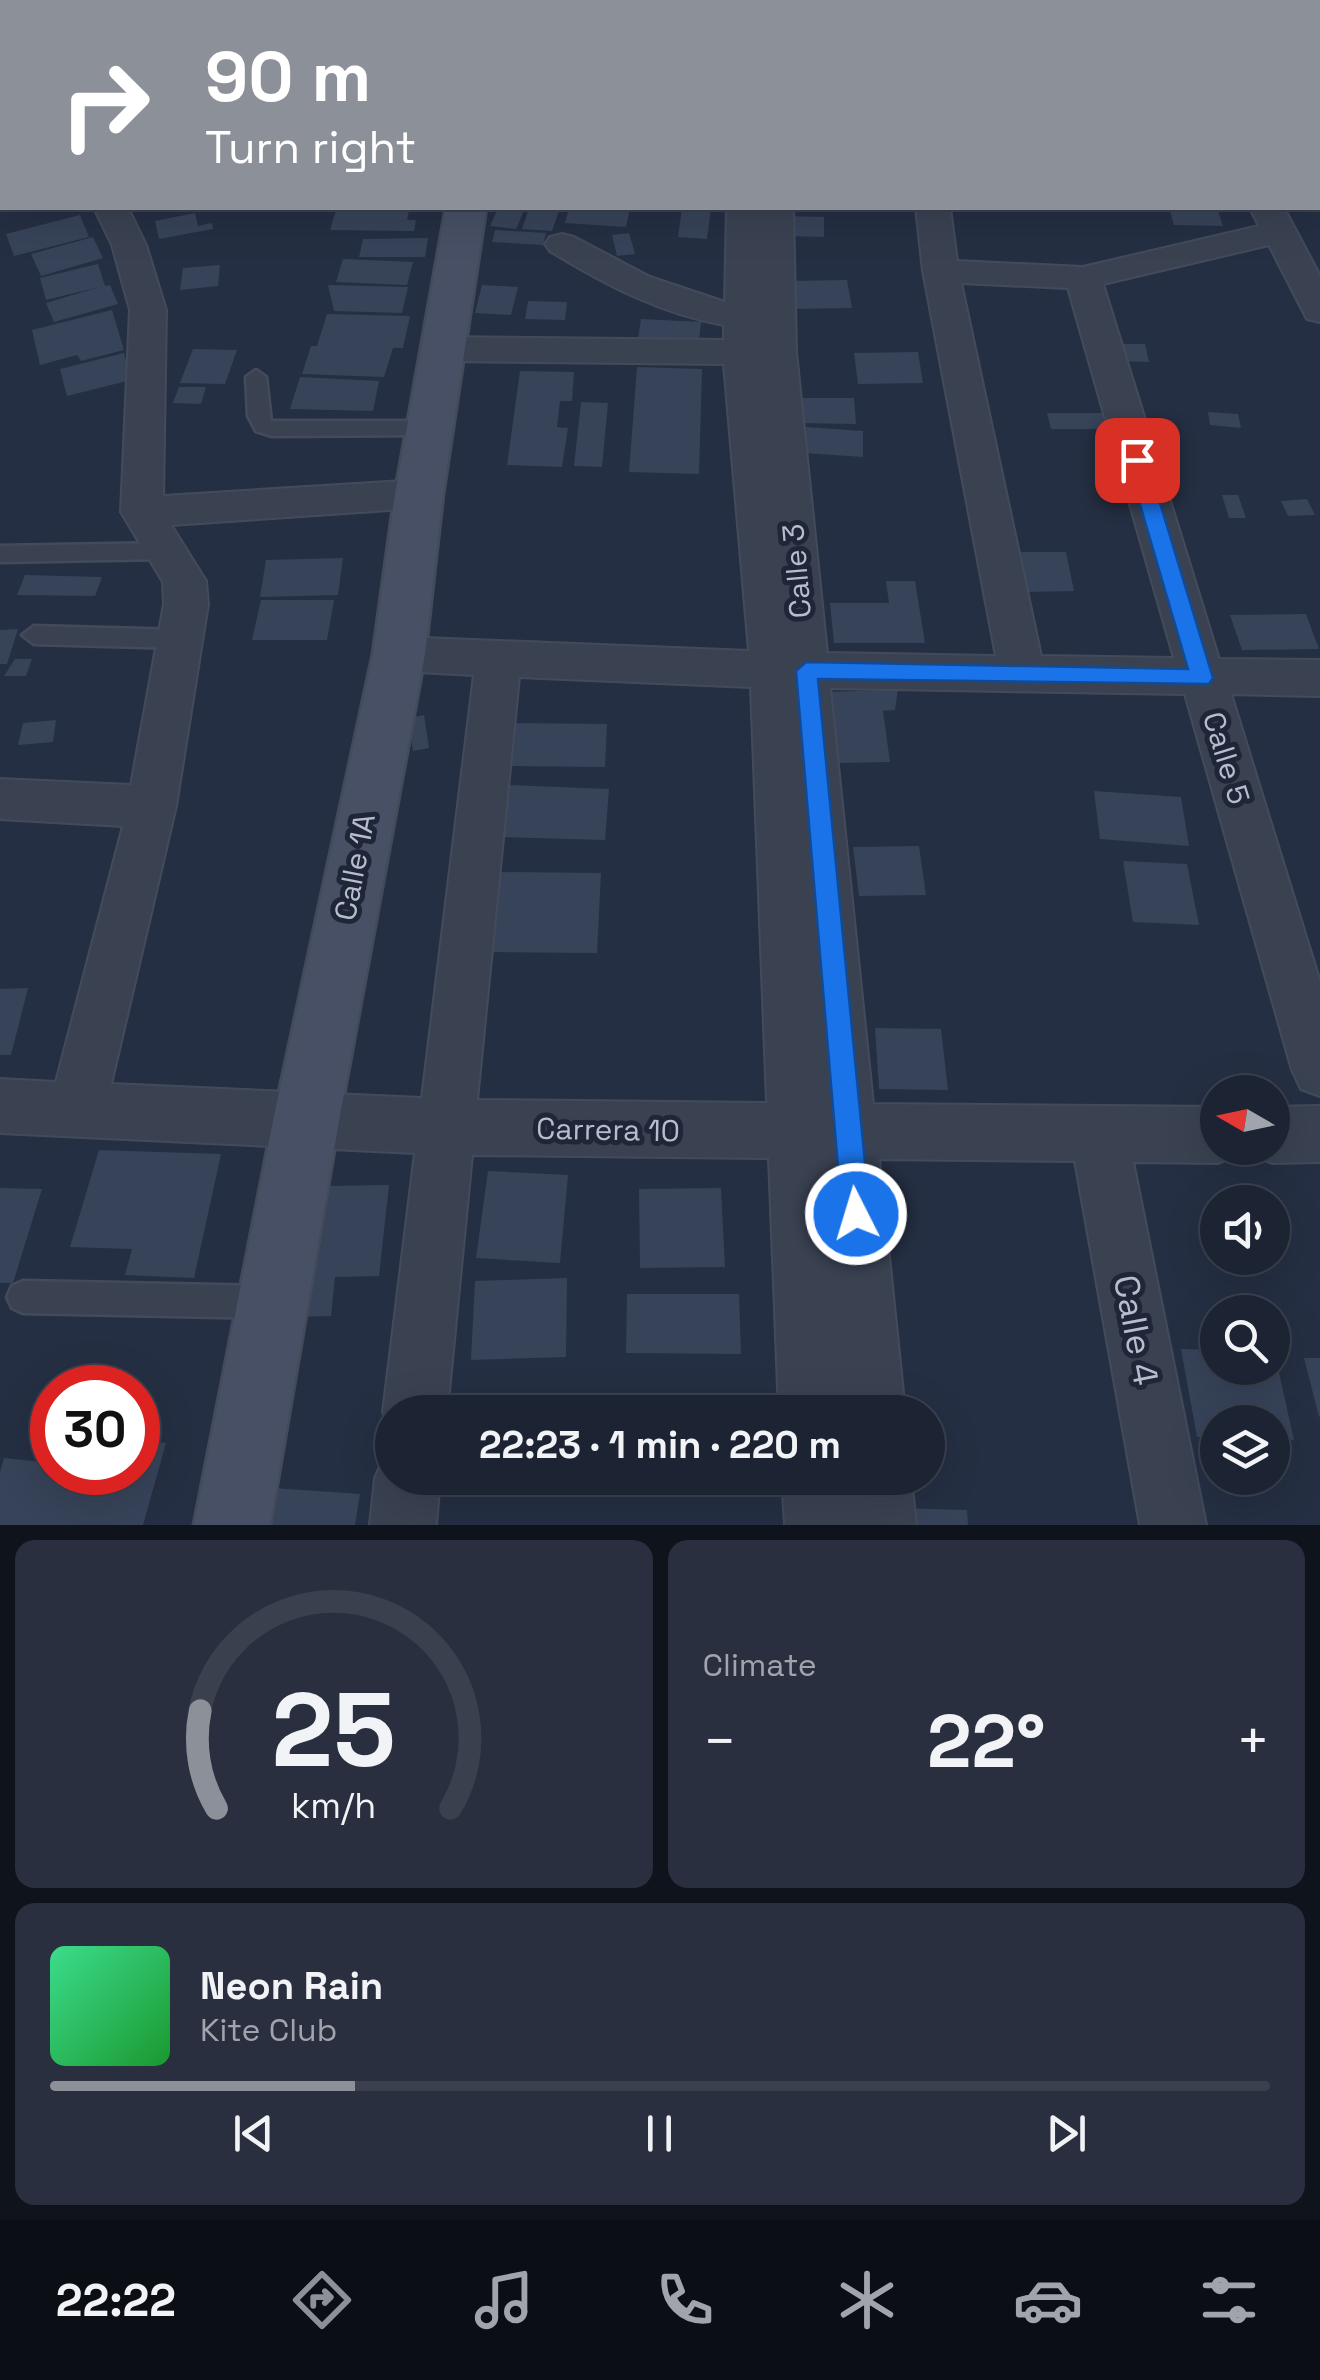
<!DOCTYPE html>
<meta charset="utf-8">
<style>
body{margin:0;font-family:"Space Grotesk",sans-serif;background:#292f3e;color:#f1f3f6;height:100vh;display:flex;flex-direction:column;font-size:38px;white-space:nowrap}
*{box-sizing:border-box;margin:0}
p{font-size:32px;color:#a0a4ac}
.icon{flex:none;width:55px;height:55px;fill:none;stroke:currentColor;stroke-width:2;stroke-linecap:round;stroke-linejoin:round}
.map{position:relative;height:1525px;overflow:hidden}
.panel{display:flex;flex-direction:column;gap:15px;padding:15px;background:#0f131c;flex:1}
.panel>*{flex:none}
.guide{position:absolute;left:0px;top:0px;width:1320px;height:210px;box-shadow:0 10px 40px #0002,0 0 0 2px #3a404d;background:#8c9099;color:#fff;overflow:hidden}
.needle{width:65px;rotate:279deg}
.controls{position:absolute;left:1200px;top:1075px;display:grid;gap:20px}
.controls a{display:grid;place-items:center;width:90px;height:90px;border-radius:50%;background:#1c2332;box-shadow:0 10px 40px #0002,0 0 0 2px #3a404d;font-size:50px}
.speed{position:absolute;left:30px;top:1365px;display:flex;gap:20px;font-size:50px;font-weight:700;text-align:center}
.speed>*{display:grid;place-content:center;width:130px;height:130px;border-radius:50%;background:#1c2332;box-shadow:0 10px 40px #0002,0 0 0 2px #3a404d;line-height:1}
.speed .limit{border:15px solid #d22;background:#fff;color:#111}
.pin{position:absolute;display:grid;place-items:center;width:85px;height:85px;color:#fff;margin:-42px;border-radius:20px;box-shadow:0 5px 15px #0006}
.me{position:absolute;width:110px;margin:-55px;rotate:355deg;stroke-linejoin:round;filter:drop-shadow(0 0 8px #0008)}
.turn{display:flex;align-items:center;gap:35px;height:210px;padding:0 40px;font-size:45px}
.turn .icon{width:130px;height:130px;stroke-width:2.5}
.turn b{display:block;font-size:70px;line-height:85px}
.big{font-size:75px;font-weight:700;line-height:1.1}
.panel .card{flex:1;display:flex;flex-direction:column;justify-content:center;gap:15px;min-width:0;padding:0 35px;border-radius:20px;background:#292f3e}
.panel .dial{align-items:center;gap:0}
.dial svg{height:260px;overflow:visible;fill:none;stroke:#3a404d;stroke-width:7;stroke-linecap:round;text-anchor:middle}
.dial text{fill:#f1f3f6;stroke:none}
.song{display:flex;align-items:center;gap:30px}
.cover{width:120px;height:120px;border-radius:15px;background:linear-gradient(135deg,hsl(150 70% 55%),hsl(130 70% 35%))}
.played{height:10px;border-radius:5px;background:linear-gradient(90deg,#8c9099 25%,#3a404d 25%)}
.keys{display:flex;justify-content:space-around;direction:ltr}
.heat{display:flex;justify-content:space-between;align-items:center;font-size:55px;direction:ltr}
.panel .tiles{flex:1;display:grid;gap:15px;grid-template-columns:1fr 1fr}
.card:last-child{grid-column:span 2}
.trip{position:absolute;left:375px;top:1395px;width:570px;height:100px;border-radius:50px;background:#1c2332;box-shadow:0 10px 40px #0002,0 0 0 2px #3a404d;font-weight:700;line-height:100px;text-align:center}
.dock{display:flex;height:160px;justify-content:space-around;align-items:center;background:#0b0e14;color:#a0a4ac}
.dock .icon{width:70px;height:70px}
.dock .selected{color:#8c9099}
.dock b{font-size:45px;color:#f1f3f6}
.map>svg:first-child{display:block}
</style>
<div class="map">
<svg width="1320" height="1525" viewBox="0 0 1320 1525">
<rect width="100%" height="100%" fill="#252f43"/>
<path fill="#374359" d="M498 208H525L516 229 490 226Z
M529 208H560L552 231 522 229Z
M569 208H630L626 227 565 223Z
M682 208H711L707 239 678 237Z
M1169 208H1217L1223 226 1174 225Z
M336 210 409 211 407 220H416L414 231 330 230Z
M195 213 198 226 212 223 213 229 159 239 155 221Z
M80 215 89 237 14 256 6 234Z
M785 216 824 217V237L784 236Z
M495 230 546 233 543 245 492 242Z
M629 233 635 254 617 256 612 235Z
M93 237 103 258 41 276 31 254Z
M428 238 425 257H359L363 239Z
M343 259 413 262 407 285 336 282Z
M98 264 105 286 110 285 118 304 54 322 46 303 99 287 46 300 40 278Z
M220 265 218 286 180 290 183 268Z
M847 280 852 308 791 309 788 281Z
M328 285 408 287 402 313 334 311Z
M482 285 518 287 511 315 475 313Z
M528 301 567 302 565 320 525 319Z
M112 310 124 350 81 361 77 355 40 365 32 330Z
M327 314 410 316 403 348H393L384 377 302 374 311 346H317Z
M641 319 701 322 698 348 637 345Z
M1117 344H1145L1149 362 1115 361Z
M193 349 237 350 225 384 180 383Z
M918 352 923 383 858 384 854 353Z
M124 353 131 380 67 396 60 369Z
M637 367 702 369 699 474 629 472Z
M520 371 574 372 572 401H560L557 427 568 428 562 467 507 465Z
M300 377 379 381 373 411 290 409Z
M179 387H206L201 404 173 403Z
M796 398H854L856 424 797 423Z
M581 402 608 403 602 467 574 466Z
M1208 412 1238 414 1241 428 1210 425Z
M1047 413H1103L1107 429H1051Z
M805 427 863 431V457L804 453Z
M1222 495H1238L1246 518H1229Z
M1307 499 1315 515 1288 516 1281 501Z
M1018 552H1066L1074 591 1027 592Z
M343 558 338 595 260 597 266 560Z
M25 575 102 577 95 596 17 595Z
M886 581H915L925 643H834L830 603H889Z
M261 600H334L327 640H252Z
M1306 614 1319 649 1242 650 1230 615Z
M18 629 7 664H0V630Z
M15 659H32L26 676H4Z
M898 689 895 710 883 711 890 762 839 763 831 692Z
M424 715 429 748 413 751 408 718Z
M56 720 53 742 18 745 23 723Z
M510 723 607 724 605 767 506 766Z
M506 785 609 789 605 840 499 837Z
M1094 791 1181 797 1189 846 1100 839Z
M919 846 926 895 859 896 853 847Z
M1123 861 1187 864 1199 925 1133 922Z
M496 872 601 873 597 953 488 952Z
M28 988 11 1055H0V989Z
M875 1028 941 1029 948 1090 879 1089Z
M99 1150 221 1154 194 1278 125 1275 132 1249 70 1247Z
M488 1171 568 1175 560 1263 476 1258Z
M389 1185 379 1276 335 1277 331 1316 295 1317 301 1273 316 1264 326 1186Z
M0 1188 42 1189 13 1283H0Z
M721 1188 725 1267 640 1268 639 1189Z
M567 1278 566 1357 471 1360 475 1281Z
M627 1294H739L741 1354 626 1353Z
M1181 1349 1218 1350V1368H1272L1274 1350 1294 1440 1272 1439V1422H1218V1437H1197Z
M1304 1358H1320V1416L1319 1417Z
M138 1440 166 1443 143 1525H0V1472L4 1458 52 1463V1472H138Z
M258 1487 360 1494 355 1525H249Z
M896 1508 967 1510 968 1525H897Z"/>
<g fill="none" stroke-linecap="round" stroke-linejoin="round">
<g stroke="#434b5b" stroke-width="5">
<path id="lane" d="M256 370 266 377 271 421H430L440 428 430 435 272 436 256 431 248 416 246 377Z
M163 543 174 551 163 559 0 562V546Z
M34 626 180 630 192 639 180 648 34 644 22 635Z
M23 1281 268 1286 279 1291 284 1302 279 1313 268 1318 23 1313 12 1308 7 1297 12 1286Z"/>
</g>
<g stroke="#434b5b" stroke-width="4">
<path id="street" d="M547 0 548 2 487 1V0Z
M740 0H768V2H740Z
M896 0H924L925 2H897Z
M1148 0H1176L1177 2H1149Z
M94 208H128L146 245 166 310 163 496 419 480 433 484 439 494 433 504 419 508 171 525 206 581 208 604 176 806 111 1084 422 1098 474 675 399 671 383 666 377 654 383 642 399 637 749 651 724 364 443 361 430 357 424 349 430 341 443 337 724 340V325C661 314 604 284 550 251L545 244 550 237 562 234 574 237 650 277 725 302 727 208H793L796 352 827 653 996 656 923 271 916 208H950L957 261 1083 267 1259 226 1250 208H1284L1320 276V322L1307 319 1269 245 1103 284 1219 659 1320 660V696L1231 694 1320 982V1096L1301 1089 1292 1070 1185 694 830 688 873 1104 1218 1107V1148H1241L1238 1155 1218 1163 1133 1162 1206 1525H1140L1075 1161 879 1159 905 1412H779L769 1158 472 1155 447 1412H392V1434L383 1412 415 1153 0 1133V1079L56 1082 123 826 0 819V779L131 785 164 604 163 582 121 512 130 310 112 245ZM961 283 1068 288 1174 658 1041 656ZM519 677 751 687 767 1103 477 1100Z
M1320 1106V1162L1272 1163 1252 1155 1249 1148H1272V1107Z
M392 1452V1478H440L436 1525H370L375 1478 385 1455Z
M782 1478H911L916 1525H785Z"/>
</g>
<g stroke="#434b5b" stroke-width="5">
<path id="secondary" d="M446 208H486L443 494 425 654 339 1121 270 1525H194L273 1121 373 654 395 494Z"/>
</g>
<use href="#lane" fill="#3a4252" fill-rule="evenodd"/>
<use href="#street" fill="#3a4252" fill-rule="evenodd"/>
<use href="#secondary" fill="#475065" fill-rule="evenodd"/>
</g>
<path fill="#1a73e8" stroke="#114b97" stroke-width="2.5" d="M1137 453 1147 460 1213 678 1209 684 818 679 870 1214 866 1224 856 1228 846 1224 842 1214 796 671 806 662 1188 669 1127 460Z"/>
<g text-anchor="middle" stroke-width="10" stroke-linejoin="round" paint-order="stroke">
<g font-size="30" fill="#b7bdcc" stroke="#1e2638">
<text transform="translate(797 571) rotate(-95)" y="10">Calle 3</text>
<text transform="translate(1226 758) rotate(73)" y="10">Calle 5</text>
<text transform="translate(355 867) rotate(-79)" y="10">Calle 1A</text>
<text transform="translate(608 1130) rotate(1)" y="10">Carrera 10</text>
</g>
<g font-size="35" fill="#b7bdcc" stroke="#1e2638">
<text transform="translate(1136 1330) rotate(79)" y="12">Calle 4</text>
</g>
</g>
</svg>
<div class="controls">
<a><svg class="needle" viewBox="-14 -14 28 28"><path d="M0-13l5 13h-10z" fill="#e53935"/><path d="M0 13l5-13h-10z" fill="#a0a4ac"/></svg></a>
<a><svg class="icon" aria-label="sound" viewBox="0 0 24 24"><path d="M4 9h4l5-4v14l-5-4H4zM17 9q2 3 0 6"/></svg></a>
<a><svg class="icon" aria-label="search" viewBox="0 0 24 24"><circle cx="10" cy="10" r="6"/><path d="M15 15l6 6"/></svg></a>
<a><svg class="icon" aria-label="layers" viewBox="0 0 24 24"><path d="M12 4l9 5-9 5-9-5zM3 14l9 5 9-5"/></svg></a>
</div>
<div class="speed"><div class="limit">30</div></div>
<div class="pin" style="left:1137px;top:460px;background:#d93025"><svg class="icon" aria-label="arrive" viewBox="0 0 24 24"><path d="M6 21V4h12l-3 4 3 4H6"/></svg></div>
<svg class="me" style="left:856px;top:1214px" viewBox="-20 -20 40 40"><circle r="17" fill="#1a73e8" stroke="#fff" stroke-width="3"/><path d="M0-11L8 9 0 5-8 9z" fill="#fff"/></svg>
<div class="trip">22:23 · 1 min · 220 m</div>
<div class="guide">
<div class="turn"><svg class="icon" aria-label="right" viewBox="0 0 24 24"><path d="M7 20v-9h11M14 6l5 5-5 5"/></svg><div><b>90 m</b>Turn right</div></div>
</div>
</div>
<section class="panel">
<div class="tiles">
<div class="card dial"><svg viewBox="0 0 100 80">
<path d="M14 69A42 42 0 1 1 86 69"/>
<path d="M14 69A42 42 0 0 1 9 39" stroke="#8c9099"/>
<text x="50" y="56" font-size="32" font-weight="700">25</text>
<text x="50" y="72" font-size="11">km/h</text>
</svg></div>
<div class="card"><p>Climate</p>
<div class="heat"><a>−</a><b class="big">22°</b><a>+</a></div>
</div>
<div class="card">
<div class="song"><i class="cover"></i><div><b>Neon Rain</b><p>Kite Club</p></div></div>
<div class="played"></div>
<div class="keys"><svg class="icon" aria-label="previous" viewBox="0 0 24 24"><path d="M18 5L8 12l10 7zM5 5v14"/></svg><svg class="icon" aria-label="pause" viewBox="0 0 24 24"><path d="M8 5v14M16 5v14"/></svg><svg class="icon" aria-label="next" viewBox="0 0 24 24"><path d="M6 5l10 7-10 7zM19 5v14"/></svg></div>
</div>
</div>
</section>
<nav class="dock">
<b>22:22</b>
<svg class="icon selected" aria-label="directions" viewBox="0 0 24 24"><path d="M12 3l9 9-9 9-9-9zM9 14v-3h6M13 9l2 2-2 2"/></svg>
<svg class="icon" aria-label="music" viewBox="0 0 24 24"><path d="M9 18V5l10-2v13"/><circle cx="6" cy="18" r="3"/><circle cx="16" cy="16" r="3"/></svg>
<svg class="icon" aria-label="phone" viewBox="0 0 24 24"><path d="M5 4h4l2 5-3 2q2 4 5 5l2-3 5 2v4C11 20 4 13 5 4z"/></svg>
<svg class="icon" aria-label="climate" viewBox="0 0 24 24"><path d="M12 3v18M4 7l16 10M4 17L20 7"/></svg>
<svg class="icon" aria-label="car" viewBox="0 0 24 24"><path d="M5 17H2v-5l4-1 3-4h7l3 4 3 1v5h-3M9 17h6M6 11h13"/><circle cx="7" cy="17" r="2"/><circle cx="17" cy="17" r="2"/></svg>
<svg class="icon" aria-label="filters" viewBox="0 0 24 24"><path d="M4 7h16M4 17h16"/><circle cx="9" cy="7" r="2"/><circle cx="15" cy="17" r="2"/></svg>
</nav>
